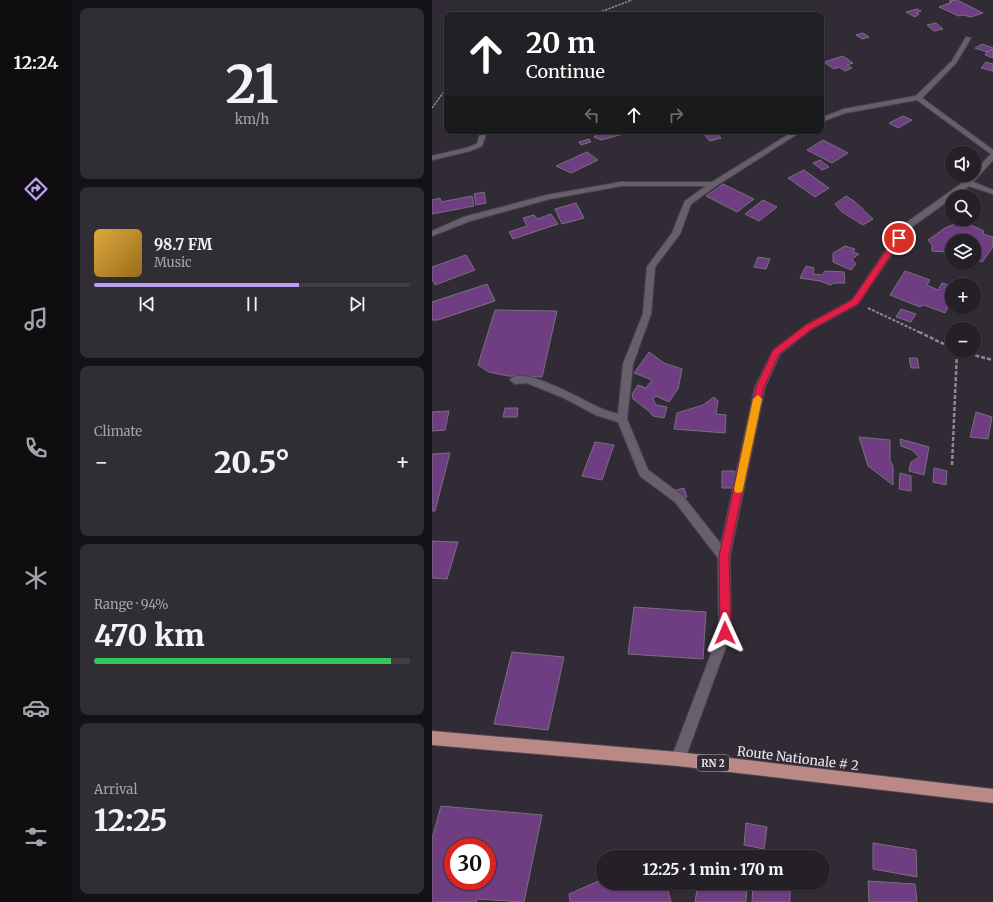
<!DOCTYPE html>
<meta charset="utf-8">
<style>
body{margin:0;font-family:Merriweather,serif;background:#312d34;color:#f1f3f6;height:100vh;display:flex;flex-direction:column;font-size:15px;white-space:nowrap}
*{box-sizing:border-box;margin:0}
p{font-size:13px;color:#a3a3a8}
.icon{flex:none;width:22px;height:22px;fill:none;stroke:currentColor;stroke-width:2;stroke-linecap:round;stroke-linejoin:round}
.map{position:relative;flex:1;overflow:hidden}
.drawer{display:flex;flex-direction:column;gap:8px;padding:8px;background:#141216;width:360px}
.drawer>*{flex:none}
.hud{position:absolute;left:12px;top:12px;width:380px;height:122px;border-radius:8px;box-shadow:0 1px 3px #0004,0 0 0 1px #423e45;background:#202124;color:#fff;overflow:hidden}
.buttons{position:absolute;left:513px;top:146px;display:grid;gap:8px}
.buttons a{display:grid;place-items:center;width:36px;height:36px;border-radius:50%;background:#252028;box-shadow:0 1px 3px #0004,0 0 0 1px #423e45;font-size:20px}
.speed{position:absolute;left:12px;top:838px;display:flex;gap:8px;font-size:20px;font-weight:700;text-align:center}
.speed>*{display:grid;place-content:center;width:52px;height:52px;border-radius:50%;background:#252028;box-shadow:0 1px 3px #0004,0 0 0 1px #423e45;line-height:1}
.speed .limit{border:6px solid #d22;background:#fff;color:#111}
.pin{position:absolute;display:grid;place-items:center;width:34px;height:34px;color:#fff;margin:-17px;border:2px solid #fff;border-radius:50%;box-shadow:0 1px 4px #0007}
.me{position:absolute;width:44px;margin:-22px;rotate:359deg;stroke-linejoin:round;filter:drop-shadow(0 0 3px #0008)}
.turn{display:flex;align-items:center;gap:14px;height:84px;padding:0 16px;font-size:18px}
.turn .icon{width:52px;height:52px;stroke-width:2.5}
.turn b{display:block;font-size:28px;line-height:34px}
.lanes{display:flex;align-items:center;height:38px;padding:0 16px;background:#0003;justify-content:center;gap:20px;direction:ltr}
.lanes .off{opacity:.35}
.big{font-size:30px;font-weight:800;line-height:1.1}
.drawer .widget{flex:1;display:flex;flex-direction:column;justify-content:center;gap:6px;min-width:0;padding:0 14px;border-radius:8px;background:#312d34}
.drawer .dial{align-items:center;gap:0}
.dial b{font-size:52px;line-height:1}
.song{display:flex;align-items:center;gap:12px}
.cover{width:48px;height:48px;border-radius:6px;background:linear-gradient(135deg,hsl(40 70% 55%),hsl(40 70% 35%))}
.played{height:4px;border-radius:2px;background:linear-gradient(90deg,#bca0f2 65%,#423e45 65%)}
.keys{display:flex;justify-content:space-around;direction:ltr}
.heat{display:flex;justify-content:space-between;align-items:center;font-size:22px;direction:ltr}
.charge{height:6px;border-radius:3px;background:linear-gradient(90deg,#34c759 94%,#423e45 0)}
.trip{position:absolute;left:164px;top:850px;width:234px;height:40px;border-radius:20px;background:#252028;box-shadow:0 1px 3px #0004,0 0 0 1px #423e45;font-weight:800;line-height:40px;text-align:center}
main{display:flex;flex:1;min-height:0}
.dock{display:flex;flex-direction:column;width:72px;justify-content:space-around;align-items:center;background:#0f0d10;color:#a3a3a8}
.dock .icon{width:28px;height:28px}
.dock .on{color:#bca0f2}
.dock b{font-size:18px;color:#f1f3f6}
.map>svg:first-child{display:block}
</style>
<main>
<nav class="dock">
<b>12:24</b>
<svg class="icon on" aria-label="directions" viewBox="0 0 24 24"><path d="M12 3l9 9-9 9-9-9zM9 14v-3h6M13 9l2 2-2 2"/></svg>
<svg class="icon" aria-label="music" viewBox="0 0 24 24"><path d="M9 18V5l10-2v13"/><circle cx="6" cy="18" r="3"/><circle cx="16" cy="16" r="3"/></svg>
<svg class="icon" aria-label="phone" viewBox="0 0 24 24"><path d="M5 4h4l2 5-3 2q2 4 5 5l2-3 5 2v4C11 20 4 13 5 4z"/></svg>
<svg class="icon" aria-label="climate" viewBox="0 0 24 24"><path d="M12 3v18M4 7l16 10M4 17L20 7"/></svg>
<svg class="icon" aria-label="car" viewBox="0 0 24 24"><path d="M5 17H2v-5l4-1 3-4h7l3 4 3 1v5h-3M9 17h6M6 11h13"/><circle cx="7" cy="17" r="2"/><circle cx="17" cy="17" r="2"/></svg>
<svg class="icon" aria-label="filters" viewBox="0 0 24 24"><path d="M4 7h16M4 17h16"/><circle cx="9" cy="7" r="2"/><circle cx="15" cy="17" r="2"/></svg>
</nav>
<section class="drawer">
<div class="widget dial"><b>21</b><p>km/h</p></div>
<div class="widget">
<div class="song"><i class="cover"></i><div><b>98.7 FM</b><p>Music</p></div></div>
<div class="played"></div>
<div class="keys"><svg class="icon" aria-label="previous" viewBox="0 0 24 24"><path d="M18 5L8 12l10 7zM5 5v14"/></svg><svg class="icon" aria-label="pause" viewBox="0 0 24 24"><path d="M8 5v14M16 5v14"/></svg><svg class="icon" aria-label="next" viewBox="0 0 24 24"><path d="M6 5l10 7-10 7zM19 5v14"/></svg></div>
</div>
<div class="widget"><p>Climate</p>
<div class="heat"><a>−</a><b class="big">20.5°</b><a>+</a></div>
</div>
<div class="widget"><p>Range · 94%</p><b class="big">470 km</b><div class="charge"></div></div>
<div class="widget"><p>Arrival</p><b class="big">12:25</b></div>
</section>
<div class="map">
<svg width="561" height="902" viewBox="0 0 561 902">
<rect width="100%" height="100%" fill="#312b35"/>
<path fill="#6e3d82" stroke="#78707c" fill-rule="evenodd" d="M525 0 551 13 539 17 531 15 527 16 507 7 520 2 517 1Z
M485 9 489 11 484 13 487 14 483 17 474 12Z
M504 23 511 29 502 31 495 25Z
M431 33 437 37 430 39 424 35Z
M550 44 561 48V49L555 52 543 48Z
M561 49V58L553 55 555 52Z
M411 56 421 63 415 65 420 68 413 71 407 67 402 69 392 62Z
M554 62 561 64V71L549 68Z
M471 116 480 120 466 128 457 123Z
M164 131H202L169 140 162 137 166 134Z
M269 131H283L289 138 278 141Z
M157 139 159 142 149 145 147 142Z
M391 140 416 153 400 163 375 150Z
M155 152 166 160 139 173 124 166Z
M388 160 397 167 390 170 381 163Z
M372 170 397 188 383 197 356 178Z
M291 184 322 199 305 212 274 196Z
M52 192 54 203 44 205 42 194Z
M40 196 42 206 0 214V200L8 198 9 202Z
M414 196 422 201 441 219 431 225 410 212 403 204Z
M331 200 345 207 327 221 313 214Z
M144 203 152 218 130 224 123 209Z
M119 214 126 224 81 239 77 232 95 226 91 218 102 215 105 219Z
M525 223 541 226 552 231 551 234 561 237V247L550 262 542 259V241H520V258L513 252 500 251V245L496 240 513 228Z
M413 246 423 249 421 252 427 254 420 259 424 264 419 270 401 262V253Z
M34 255 43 270 3 285 0 279V267Z
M326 257 338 259 334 269 322 267Z
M374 266 382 268 381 274 390 275 393 271 412 272 413 283H402L398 285 388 281 368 278Z
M473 271 498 280 495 285 506 290 510 283 520 286V300L513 313 492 305 488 307 458 295Z
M55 284 63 301 6 320H0V302Z
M469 309 484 314 479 322 464 317Z
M63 310 125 311 110 377 76 376 57 372 46 365Z
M217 352 232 363 250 369 246 389 237 402 224 396 221 399 224 405 235 407 232 418 221 416 218 412 201 399 200 394 206 385 214 388 220 380 202 373Z
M477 358H485L487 368H479Z
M282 397 286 401 284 414 294 415 293 433 242 429 245 413 271 405Z
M73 408H86L85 417H71Z
M17 411 13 430 0 431V412Z
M544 412 560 417 556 439 538 437Z
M427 437 458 440V461L461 466V485L436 466Z
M468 439 497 447 492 475 477 471 479 462 487 457 480 450 469 446Z
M163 442 182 445 170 480 150 476Z
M18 453 3 511H0V454Z
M502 468 515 471 514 485 501 482Z
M290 471H303V488H290Z
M468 473 479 476V491L467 489Z
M252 488 255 497 247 499 244 490Z
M0 541 26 542 15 579 0 578Z
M202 607 274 612 271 659 196 654Z
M80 652 132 657 116 730 62 724Z
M9 806 110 815 92 902 45 899 44 902H0V839ZM21 847H55V881H21Z
M314 823 335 827 332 849 312 845Z
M441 843 484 850 485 877 441 869Z
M171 879V883H234L239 902H138L137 894Z
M436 881 483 884 485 902H437Z
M266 883H315L314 902H263Z
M321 883H358V902H320Z"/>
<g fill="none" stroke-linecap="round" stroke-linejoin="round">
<g stroke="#4b464f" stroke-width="2">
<path id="minor" d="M534 37 539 38 524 63 490 98 561 150V160L541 182 561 190V194L537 186 477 229 426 304 380 329 348 354 333 387 298 556 299 633 253 759 251 764 246 766 241 764 239 759 287 633 286 558 243 502 208 476 186 422 164 415 132 398 95 383 83 384 78 380C88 363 154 402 168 408 174 411 180 412 186 414L191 364 211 314 215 267 240 233 253 201 274 186H189L118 199 38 221 0 236V231L32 217 115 195 189 182H280L362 131H370L284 186 259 204 248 234 223 267 219 314 201 364 195 419 216 470 251 496 289 544 323 387 341 350 374 325 420 300 471 225 533 181 540 175H542V172L559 154 485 100 413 113 389 122V118L412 109 484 96 520 61Z
M49 131H55L50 146 38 151 0 160V156L34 148 45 144Z"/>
</g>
<g stroke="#4b464f" stroke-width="2">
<path id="major" d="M0 731 246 752 561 789V803L246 766 0 745Z"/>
</g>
<path stroke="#8e8992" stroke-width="1.5" stroke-dasharray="2.5 1" stroke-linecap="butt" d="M160 15 200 0
M0 108 11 93 15 91"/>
<path stroke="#8e8992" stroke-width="2" stroke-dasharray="3 1.5" stroke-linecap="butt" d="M436 308 489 333"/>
<path stroke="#8e8992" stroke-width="2.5" stroke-dasharray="4 2" stroke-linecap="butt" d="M487 332 520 348
M526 351 561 360
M520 465 525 351"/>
<use href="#minor" fill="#67606c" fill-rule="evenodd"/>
<use href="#major" fill="#ba8986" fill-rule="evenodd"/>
</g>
<path fill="#e11d48" stroke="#92132f" d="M464 236H469L470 238 426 304 380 329 347 354 332 387 297 556 299 633 297 636 293 638 289 636 288 633 287 556 324 387 341 350 374 325 420 300Z"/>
<path fill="#f59e0b" d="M326 395 330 399 311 489 310 492 306 493 303 492 302 489 321 399Z"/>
<g text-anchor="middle" stroke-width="4" stroke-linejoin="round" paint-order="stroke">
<rect fill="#312b35" stroke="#b3afb6" stroke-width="1" x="265" y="755" width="32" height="16" rx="3"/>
<g font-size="10" font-weight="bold" fill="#ebe7ee">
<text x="281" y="767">RN 2</text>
</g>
<g font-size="13" fill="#ebe7ee" stroke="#312b35">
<text transform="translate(366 758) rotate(7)" y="5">Route Nationale # 2</text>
</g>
</g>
</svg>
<div class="buttons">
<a><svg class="icon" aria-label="sound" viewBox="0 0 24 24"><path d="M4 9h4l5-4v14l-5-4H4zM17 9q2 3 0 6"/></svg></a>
<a><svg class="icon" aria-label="search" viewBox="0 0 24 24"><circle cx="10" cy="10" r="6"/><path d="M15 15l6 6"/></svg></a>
<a><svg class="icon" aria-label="layers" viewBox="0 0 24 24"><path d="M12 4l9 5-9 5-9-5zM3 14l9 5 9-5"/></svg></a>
<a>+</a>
<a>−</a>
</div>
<div class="speed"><div class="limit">30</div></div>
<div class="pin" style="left:467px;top:238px;background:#d93025"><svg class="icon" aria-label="arrive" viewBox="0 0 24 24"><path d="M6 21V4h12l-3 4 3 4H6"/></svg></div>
<svg class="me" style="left:293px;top:633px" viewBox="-20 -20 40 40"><path d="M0-17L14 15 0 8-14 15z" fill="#e11d48" stroke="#fff" stroke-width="4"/></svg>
<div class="trip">12:25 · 1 min · 170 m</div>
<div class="hud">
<div class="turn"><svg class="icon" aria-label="ahead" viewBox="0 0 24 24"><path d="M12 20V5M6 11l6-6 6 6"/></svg><div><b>20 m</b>Continue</div></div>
<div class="lanes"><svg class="icon off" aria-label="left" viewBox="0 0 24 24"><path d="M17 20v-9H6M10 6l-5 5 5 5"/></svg><svg class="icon" aria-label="ahead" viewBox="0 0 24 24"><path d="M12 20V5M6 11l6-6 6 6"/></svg><svg class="icon off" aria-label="right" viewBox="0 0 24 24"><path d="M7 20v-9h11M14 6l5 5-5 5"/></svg></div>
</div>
</div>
</main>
